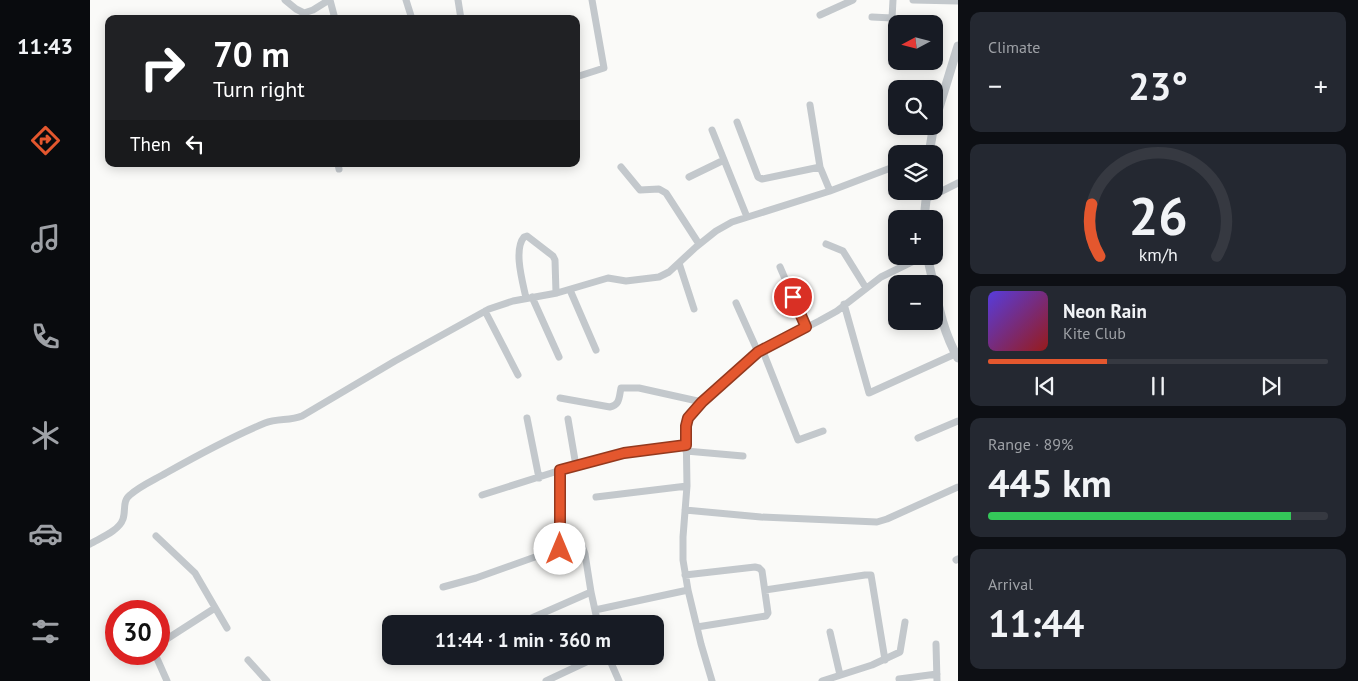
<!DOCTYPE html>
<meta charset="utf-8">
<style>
body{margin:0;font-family:"PT Sans",sans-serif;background:#242831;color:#f1f3f6;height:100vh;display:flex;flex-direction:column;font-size:19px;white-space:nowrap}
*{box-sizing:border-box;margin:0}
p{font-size:16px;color:#9ea1a6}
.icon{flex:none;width:28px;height:28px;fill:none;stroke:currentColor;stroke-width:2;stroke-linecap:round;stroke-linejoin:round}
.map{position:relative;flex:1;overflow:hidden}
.panel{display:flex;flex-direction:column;gap:12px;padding:12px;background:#0d0f14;width:400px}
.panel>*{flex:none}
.guide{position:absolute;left:15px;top:15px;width:475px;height:152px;border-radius:10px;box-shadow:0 2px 12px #0003;background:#202124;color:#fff;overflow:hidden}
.needle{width:32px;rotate:263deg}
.controls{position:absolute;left:798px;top:15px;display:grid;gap:10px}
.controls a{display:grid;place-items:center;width:55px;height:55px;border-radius:10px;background:#171b24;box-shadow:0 2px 12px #0003;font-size:25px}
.speed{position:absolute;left:15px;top:600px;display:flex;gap:10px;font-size:25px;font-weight:700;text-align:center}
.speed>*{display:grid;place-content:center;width:65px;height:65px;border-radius:50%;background:#171b24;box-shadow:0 2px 12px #0003;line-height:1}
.speed .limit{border:8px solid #d22;background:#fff;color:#111}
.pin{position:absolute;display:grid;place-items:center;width:42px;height:42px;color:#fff;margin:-21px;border:2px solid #fff;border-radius:50%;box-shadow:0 1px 5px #0007}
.me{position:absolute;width:55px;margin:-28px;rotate:0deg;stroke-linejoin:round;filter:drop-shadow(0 0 4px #0008)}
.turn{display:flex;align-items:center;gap:18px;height:105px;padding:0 25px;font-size:22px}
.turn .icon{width:65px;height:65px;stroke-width:2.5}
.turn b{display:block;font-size:35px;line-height:42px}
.then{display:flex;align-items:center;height:48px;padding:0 25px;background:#0003;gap:10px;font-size:19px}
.big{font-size:38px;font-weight:700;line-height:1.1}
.panel .widget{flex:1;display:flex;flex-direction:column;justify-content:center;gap:8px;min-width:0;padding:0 18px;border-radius:10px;background:#242831}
.panel .dial{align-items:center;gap:0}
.dial svg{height:130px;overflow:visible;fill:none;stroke:#363941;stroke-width:7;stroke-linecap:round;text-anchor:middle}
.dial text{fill:#f1f3f6;stroke:none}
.song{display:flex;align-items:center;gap:15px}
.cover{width:60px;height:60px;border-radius:8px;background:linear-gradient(135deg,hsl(250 70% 55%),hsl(0 70% 35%))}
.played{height:5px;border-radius:2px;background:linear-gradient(90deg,#e4572e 35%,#363941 35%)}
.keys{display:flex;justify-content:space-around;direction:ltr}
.heat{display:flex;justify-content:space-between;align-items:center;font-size:28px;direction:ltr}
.charge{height:8px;border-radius:4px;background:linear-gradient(90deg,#34c759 89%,#363941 0)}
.trip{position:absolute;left:292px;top:615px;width:282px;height:50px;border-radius:10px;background:#171b24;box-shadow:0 2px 12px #0003;font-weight:700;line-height:50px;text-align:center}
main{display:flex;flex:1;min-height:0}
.dock{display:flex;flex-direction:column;width:90px;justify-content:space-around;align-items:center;background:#090b0e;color:#9ea1a6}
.dock .icon{width:35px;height:35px}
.dock .current{color:#e4572e}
.dock b{font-size:22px;color:#f1f3f6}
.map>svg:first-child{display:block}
</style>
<main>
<nav class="dock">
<b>11:43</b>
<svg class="icon current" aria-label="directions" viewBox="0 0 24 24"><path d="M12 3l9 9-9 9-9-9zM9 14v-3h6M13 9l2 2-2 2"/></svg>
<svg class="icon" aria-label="music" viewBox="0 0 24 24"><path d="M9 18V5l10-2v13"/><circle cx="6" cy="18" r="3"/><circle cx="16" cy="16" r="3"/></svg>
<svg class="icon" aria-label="phone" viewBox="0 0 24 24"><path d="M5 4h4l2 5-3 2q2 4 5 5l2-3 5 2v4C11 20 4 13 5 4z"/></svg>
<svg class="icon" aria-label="climate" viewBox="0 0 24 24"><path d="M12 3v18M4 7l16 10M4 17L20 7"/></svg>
<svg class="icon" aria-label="car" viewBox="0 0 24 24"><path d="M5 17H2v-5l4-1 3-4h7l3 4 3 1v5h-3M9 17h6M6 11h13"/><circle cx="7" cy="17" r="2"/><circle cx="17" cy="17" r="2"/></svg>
<svg class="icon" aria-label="filters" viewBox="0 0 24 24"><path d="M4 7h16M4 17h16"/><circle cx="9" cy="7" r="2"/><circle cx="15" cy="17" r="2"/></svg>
</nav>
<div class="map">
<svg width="868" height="681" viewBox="0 0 868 681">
<rect width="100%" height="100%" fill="#fafaf8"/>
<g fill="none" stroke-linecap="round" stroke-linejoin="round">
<path stroke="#c3c8cc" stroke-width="7" d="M195 0 206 9 214 13 223 10 239 0
M240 0 245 19
M316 0 322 19
M368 0 371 19
M823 0 868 1
M730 15 763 0
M782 17 802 18 803 0
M486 77 514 68 502 0
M720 105 730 167
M647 122 668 177 672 179 730 167 740 191
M622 130 657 217
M248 164 249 169
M531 167 550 190 569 189 576 193 609 244
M599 177 634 160
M836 199 868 183
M736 244 753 251 776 288
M589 263 604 309
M690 267 716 327
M480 290 506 350
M442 297 469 357
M436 298C433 283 423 250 434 237L437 236 463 256 465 260 466 293
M646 303 668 352
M754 304 779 393 865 354
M395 311 428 375
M672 349 708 440 733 431
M470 398 520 407C530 405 529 397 531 388H549L612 402
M437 418 449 478
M478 419 486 466
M828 438 868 421
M596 451 653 456
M392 495 471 470 534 453 596 445
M506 497 597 486
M595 510 671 517 787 522 797 519 868 487
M66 536 105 573 137 628
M0 544C10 538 29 531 33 519 36 511 32 501 40 495 50 486 64 480 76 473 108 455 141 437 175 423 187 418 200 421 212 416L305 361 399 309 423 301 467 293 518 278 536 281 569 277 579 272 606 247 626 231 642 222 740 191 806 166
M470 549 471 470
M866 560 868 559
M595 575 665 567 669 568 672 571 678 613 676 616 607 627
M353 587 386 578 487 542 491 543 495 554 501 592 508 624
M675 590 775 575H781L795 660
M505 610 598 590
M428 624 501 592
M740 632 750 675
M69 644 125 608
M846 644 847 681
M65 654 77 681
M518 656 529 681
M158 660 177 681
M809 679 847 674
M456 681 509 656
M622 681 611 644 598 590 593 560V537L597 486 596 426 598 418 612 402 668 352 729 321 747 311 791 277 834 256
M732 681 782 665 810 652 815 622"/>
<path stroke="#c3c8cc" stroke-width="9" d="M839 154 844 124 868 46
M834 219 837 191
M837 256C846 291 850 327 868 358"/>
</g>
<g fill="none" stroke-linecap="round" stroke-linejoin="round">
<g stroke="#94391e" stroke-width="12">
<path id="route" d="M470 549V470L534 453 596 445V426L598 418 612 402 668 352 716 327 703 297"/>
</g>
<use href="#route" stroke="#e4572e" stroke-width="9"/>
</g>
</svg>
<div class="controls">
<a><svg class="needle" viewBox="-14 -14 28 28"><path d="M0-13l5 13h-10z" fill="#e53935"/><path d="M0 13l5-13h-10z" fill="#9ea1a6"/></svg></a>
<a><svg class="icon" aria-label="search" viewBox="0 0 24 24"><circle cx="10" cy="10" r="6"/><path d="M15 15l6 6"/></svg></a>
<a><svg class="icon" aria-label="layers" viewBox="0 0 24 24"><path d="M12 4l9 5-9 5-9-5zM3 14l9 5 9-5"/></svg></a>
<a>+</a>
<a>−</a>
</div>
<div class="speed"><div class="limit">30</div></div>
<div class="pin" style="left:703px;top:297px;background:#d93025"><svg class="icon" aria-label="arrive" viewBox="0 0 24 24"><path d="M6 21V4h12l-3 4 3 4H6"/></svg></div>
<svg class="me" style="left:470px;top:549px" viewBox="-20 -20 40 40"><circle r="19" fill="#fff"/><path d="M0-13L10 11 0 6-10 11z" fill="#e4572e"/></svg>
<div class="trip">11:44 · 1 min · 360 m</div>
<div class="guide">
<div class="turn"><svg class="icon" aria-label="right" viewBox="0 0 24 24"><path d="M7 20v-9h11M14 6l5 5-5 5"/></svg><div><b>70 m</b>Turn right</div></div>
<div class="then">Then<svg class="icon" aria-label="left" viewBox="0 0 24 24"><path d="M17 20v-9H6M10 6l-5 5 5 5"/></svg></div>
</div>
</div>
<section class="panel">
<div class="widget"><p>Climate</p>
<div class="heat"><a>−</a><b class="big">23°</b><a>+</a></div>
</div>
<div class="widget dial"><svg viewBox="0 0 100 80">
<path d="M14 69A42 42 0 1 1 86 69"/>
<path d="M14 69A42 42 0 0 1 9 37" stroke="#e4572e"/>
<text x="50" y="56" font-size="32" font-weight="700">26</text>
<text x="50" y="72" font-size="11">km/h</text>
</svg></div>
<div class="widget">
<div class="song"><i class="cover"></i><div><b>Neon Rain</b><p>Kite Club</p></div></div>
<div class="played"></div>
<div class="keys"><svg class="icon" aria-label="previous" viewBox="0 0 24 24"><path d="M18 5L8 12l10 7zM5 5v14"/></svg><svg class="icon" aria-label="pause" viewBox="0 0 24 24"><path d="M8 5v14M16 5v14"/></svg><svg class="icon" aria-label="next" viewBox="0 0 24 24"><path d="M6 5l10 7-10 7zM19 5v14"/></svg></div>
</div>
<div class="widget"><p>Range · 89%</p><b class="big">445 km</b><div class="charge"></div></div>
<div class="widget"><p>Arrival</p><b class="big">11:44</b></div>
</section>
</main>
